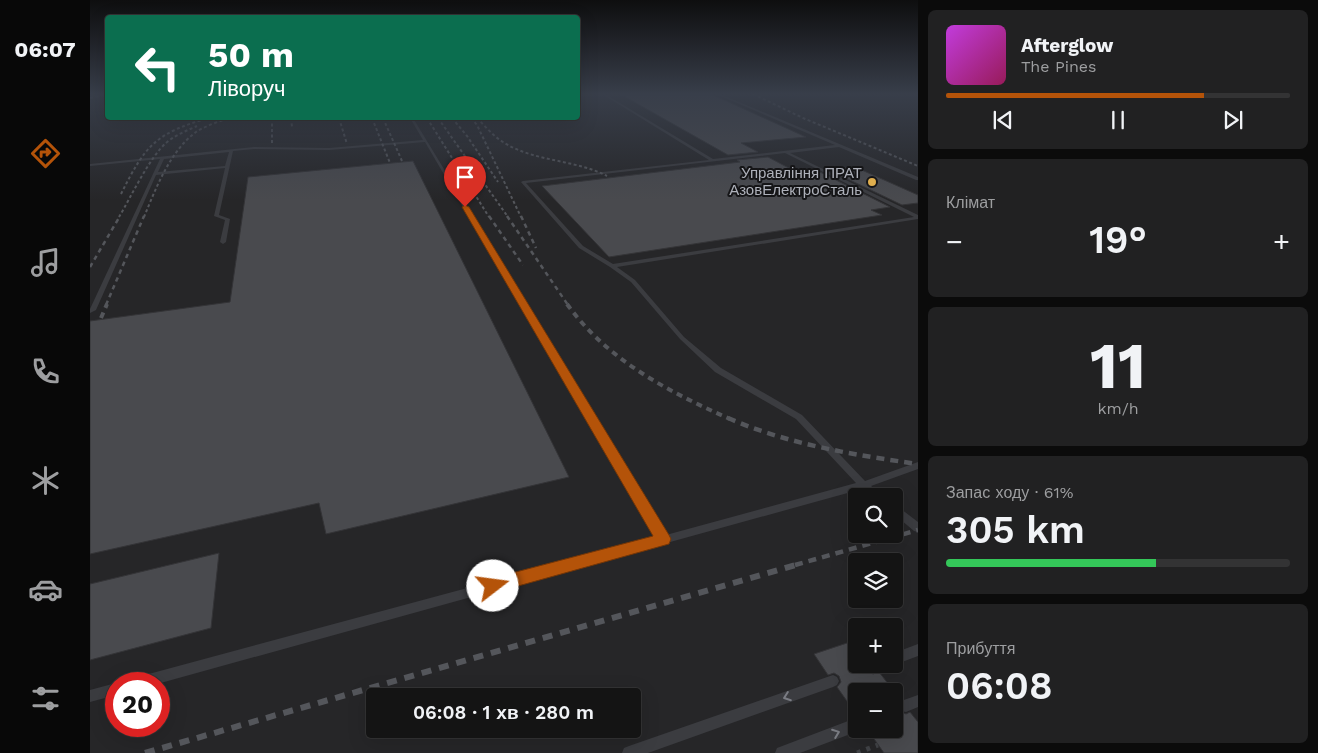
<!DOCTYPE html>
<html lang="uk">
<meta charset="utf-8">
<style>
body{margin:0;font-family:"Work Sans",sans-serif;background:#212122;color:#f1f3f6;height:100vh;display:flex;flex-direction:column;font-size:19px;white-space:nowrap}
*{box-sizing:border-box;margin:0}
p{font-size:16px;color:#9d9ea0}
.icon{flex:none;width:28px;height:28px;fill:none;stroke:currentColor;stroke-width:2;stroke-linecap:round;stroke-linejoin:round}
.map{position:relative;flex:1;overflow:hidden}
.details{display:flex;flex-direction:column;gap:10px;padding:10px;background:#0b0b0b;width:400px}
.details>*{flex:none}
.top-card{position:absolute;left:15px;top:15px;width:475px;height:105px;border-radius:5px;box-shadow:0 5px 20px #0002,0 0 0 1px #333334;background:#0b6e4f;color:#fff;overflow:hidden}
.fabs{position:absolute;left:758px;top:488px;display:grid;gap:10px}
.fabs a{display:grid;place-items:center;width:55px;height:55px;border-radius:5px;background:#141414;box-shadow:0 5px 20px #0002,0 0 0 1px #333334;font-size:25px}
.speed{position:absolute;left:15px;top:672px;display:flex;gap:10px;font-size:25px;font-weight:700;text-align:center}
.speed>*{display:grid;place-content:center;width:65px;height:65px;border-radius:50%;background:#141414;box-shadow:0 5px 20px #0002,0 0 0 1px #333334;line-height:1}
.speed .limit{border:8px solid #d22;background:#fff;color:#111}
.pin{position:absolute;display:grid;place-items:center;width:42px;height:42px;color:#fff;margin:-51px -21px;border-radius:50% 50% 50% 0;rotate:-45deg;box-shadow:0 0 5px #0007}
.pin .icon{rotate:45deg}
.me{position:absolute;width:55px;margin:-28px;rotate:75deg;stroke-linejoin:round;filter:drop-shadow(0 0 4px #0008)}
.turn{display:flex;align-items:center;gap:18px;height:105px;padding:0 20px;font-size:22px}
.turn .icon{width:65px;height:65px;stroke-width:2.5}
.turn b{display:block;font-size:35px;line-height:42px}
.big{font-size:38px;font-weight:600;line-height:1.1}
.details .widget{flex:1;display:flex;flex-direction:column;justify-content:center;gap:8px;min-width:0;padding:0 18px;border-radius:8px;background:#212122}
.details .dial{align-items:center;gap:0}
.dial b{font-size:65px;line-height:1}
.song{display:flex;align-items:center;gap:15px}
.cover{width:60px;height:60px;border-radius:8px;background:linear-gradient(135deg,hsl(290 70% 55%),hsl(330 70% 35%))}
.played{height:5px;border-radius:2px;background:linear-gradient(90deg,#b45309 75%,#333334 75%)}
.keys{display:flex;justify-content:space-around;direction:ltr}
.heat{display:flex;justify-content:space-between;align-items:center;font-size:28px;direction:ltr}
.charge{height:8px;border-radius:4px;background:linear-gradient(90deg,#34c759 61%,#333334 0)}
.trip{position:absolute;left:276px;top:688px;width:275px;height:50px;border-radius:5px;background:#141414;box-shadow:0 5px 20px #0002,0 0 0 1px #333334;font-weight:600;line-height:50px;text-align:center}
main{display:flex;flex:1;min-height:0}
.tabs{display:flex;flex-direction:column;width:90px;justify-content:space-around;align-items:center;background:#080808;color:#9d9ea0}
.tabs .icon{width:35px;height:35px}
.tabs .current{color:#b45309}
.tabs b{font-size:22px;color:#f1f3f6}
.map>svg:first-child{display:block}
</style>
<main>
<nav class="tabs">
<b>06:07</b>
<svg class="icon current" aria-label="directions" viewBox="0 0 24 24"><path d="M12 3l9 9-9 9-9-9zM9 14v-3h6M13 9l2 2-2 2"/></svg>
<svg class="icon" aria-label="music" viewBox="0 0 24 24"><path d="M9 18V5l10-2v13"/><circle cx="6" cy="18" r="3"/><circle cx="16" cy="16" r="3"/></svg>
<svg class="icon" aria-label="phone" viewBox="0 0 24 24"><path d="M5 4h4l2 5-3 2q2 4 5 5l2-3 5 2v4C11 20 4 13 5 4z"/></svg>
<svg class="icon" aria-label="climate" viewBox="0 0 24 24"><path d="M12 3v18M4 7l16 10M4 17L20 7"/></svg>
<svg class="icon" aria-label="car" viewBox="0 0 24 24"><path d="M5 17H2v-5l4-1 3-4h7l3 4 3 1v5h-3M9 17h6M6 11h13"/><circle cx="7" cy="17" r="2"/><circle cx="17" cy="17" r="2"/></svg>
<svg class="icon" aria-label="filters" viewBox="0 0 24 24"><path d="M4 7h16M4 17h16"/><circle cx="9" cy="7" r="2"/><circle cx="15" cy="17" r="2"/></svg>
</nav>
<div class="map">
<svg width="828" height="753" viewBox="0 0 828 753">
<rect width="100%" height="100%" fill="#1a1a1b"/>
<path fill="#262628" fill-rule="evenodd" d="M0 94H17L18 118H488V94H828V753H0ZM766 496H804V534H766ZM766 561H804V599H766ZM766 626H804V664H766ZM26 684H69V726H26ZM766 691H804V729H766ZM285 696H542V729H285Z"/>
<path fill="#494a4e" stroke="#343437" d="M530 94H621L716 137 651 143 668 152 638 155Z
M678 157 710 174 728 171 800 207 781 210 792 215 519 257 452 186 650 162 647 160Z
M323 161 479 477 236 534 229 503 0 554V321L140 302 158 177Z
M765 167 828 195V203L812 205 739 170Z
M129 553 121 628 0 660V584Z
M766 640V664H777L778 671 783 674 789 672 810 699 808 706 809 711 816 714 820 712 828 722V753H794L777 729H804V691H766V714L747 687 751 682 749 676 744 673 738 675 724 654Z"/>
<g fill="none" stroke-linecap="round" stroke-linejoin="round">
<path stroke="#414347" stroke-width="5" stroke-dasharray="4 6" stroke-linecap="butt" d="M767 753 788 745"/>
<path fill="#3b3c40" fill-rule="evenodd" d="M512 94H515L623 159 745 145 626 94H630L828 177V180H826L749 147 700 153 828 215V219L527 267 545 280 594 337 631 368 712 415 775 481 828 462V469L781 486 790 493 792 496H781L772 489 67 684H38L40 680 44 678 566 537 335 142 239 150 164 149 143 151 129 215 140 219 136 242 133 244 130 242 135 220 124 216 135 168 66 175 6 310 0 313V309L70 159 0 166V164L164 147 239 148 333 140 320 118H323L576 535 766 483 706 419 625 372 590 339 541 282 520 267 489 248 431 182 433 181 619 160ZM139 152 135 166 68 172 74 159ZM695 153 824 217 523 264 493 246 436 183Z
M804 505 807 506 828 522V532L824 531 804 514Z
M828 644V656L804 665 801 664H804V653Z
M779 664H795L793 668 784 672 780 670 778 666Z
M743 675 747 677 749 681 747 685 743 687 558 753H532L534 748 539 746Z
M26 683 28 684H26V695L0 702V690Z
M828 695V707L816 712 811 711 810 706 811 701Z
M766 718V729H771V730L710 753H685L687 748Z"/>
<path stroke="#54565b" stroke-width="2" stroke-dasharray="3 2.5" stroke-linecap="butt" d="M663 94 713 118 828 166
M0 98 18 94
M182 118V143
M201 118 202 127
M249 118 257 144
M282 118 300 163
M293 118 312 161
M337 118 399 217
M348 118 418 217
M362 118 377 136 408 182
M381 118 387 125 431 217
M387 118C395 126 403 136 413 142 444 162 484 159 517 176
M31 194C55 146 65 133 119 118
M29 217C41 197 59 158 76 143 85 135 96 131 107 126
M54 217C66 188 80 151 106 132 115 126 128 122 138 118"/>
<path stroke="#54565b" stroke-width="2.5" stroke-dasharray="4.5 4" stroke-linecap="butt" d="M399 216 433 265
M417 216 478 305
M431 216 446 248
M0 267 30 216
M16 305 54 216"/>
<path stroke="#54565b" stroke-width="4" stroke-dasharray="6 5" stroke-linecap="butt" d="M477 304C517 360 579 392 640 419
M11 318 17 304"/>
<path stroke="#54565b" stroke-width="4.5" stroke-dasharray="8 6" stroke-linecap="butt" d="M638 418C697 444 764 455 828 464
M705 565 828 530"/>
<path stroke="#54565b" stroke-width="6" stroke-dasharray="10 8" stroke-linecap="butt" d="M55 753 709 564"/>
</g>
<defs><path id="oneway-chevron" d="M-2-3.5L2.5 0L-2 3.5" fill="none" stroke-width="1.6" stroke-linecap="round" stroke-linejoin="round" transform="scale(1.25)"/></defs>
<g stroke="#7a7c83">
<use href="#oneway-chevron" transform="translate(697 697) rotate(160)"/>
<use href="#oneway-chevron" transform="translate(746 733) rotate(-21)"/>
</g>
<linearGradient id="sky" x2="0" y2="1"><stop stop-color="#0e0e0f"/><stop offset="0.47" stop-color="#383e4a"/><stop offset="1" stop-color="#383e4a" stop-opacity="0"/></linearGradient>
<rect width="828" height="200" fill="url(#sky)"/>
<path fill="#b45309" stroke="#753606" d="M375 205 379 207 579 535 581 539 579 544 403 593 397 591 395 586 397 580 403 578 563 536 372 207Z"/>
<circle fill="#dfae4e" stroke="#151517" stroke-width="2" cx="782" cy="182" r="5"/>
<g text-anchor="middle" stroke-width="4" stroke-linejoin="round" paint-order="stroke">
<g font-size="15" fill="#aeb1ba" stroke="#151517" text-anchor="end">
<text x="772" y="178">Управління ПРАТ<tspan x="772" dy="17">АзовЕлектроСталь</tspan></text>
</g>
</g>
</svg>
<div class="fabs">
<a><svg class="icon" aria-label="search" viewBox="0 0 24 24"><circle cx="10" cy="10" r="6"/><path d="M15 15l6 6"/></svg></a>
<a><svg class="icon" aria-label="layers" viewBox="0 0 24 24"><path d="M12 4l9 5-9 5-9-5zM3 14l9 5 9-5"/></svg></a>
<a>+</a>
<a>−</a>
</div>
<div class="speed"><div class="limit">20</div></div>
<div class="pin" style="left:375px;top:207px;background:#d93025"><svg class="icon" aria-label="arrive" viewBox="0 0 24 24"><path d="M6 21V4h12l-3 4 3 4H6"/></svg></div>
<svg class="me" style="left:403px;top:586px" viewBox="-20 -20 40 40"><circle r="19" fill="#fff"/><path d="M0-13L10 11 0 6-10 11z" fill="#b45309"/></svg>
<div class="trip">06:08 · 1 хв · 280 m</div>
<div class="top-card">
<div class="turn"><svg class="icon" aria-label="left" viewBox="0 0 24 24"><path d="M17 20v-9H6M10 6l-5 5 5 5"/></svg><div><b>50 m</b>Ліворуч</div></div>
</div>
</div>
<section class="details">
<div class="widget">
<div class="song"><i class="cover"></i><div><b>Afterglow</b><p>The Pines</p></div></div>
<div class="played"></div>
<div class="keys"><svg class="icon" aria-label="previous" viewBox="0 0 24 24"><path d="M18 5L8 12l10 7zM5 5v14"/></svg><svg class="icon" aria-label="pause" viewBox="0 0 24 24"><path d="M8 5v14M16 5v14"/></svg><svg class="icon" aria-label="next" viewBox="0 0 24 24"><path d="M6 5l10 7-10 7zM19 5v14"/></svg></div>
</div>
<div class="widget"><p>Клімат</p>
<div class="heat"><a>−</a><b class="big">19°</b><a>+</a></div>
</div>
<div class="widget dial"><b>11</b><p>km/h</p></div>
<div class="widget"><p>Запас ходу · 61%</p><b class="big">305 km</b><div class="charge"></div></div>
<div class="widget"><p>Прибуття</p><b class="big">06:08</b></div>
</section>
</main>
